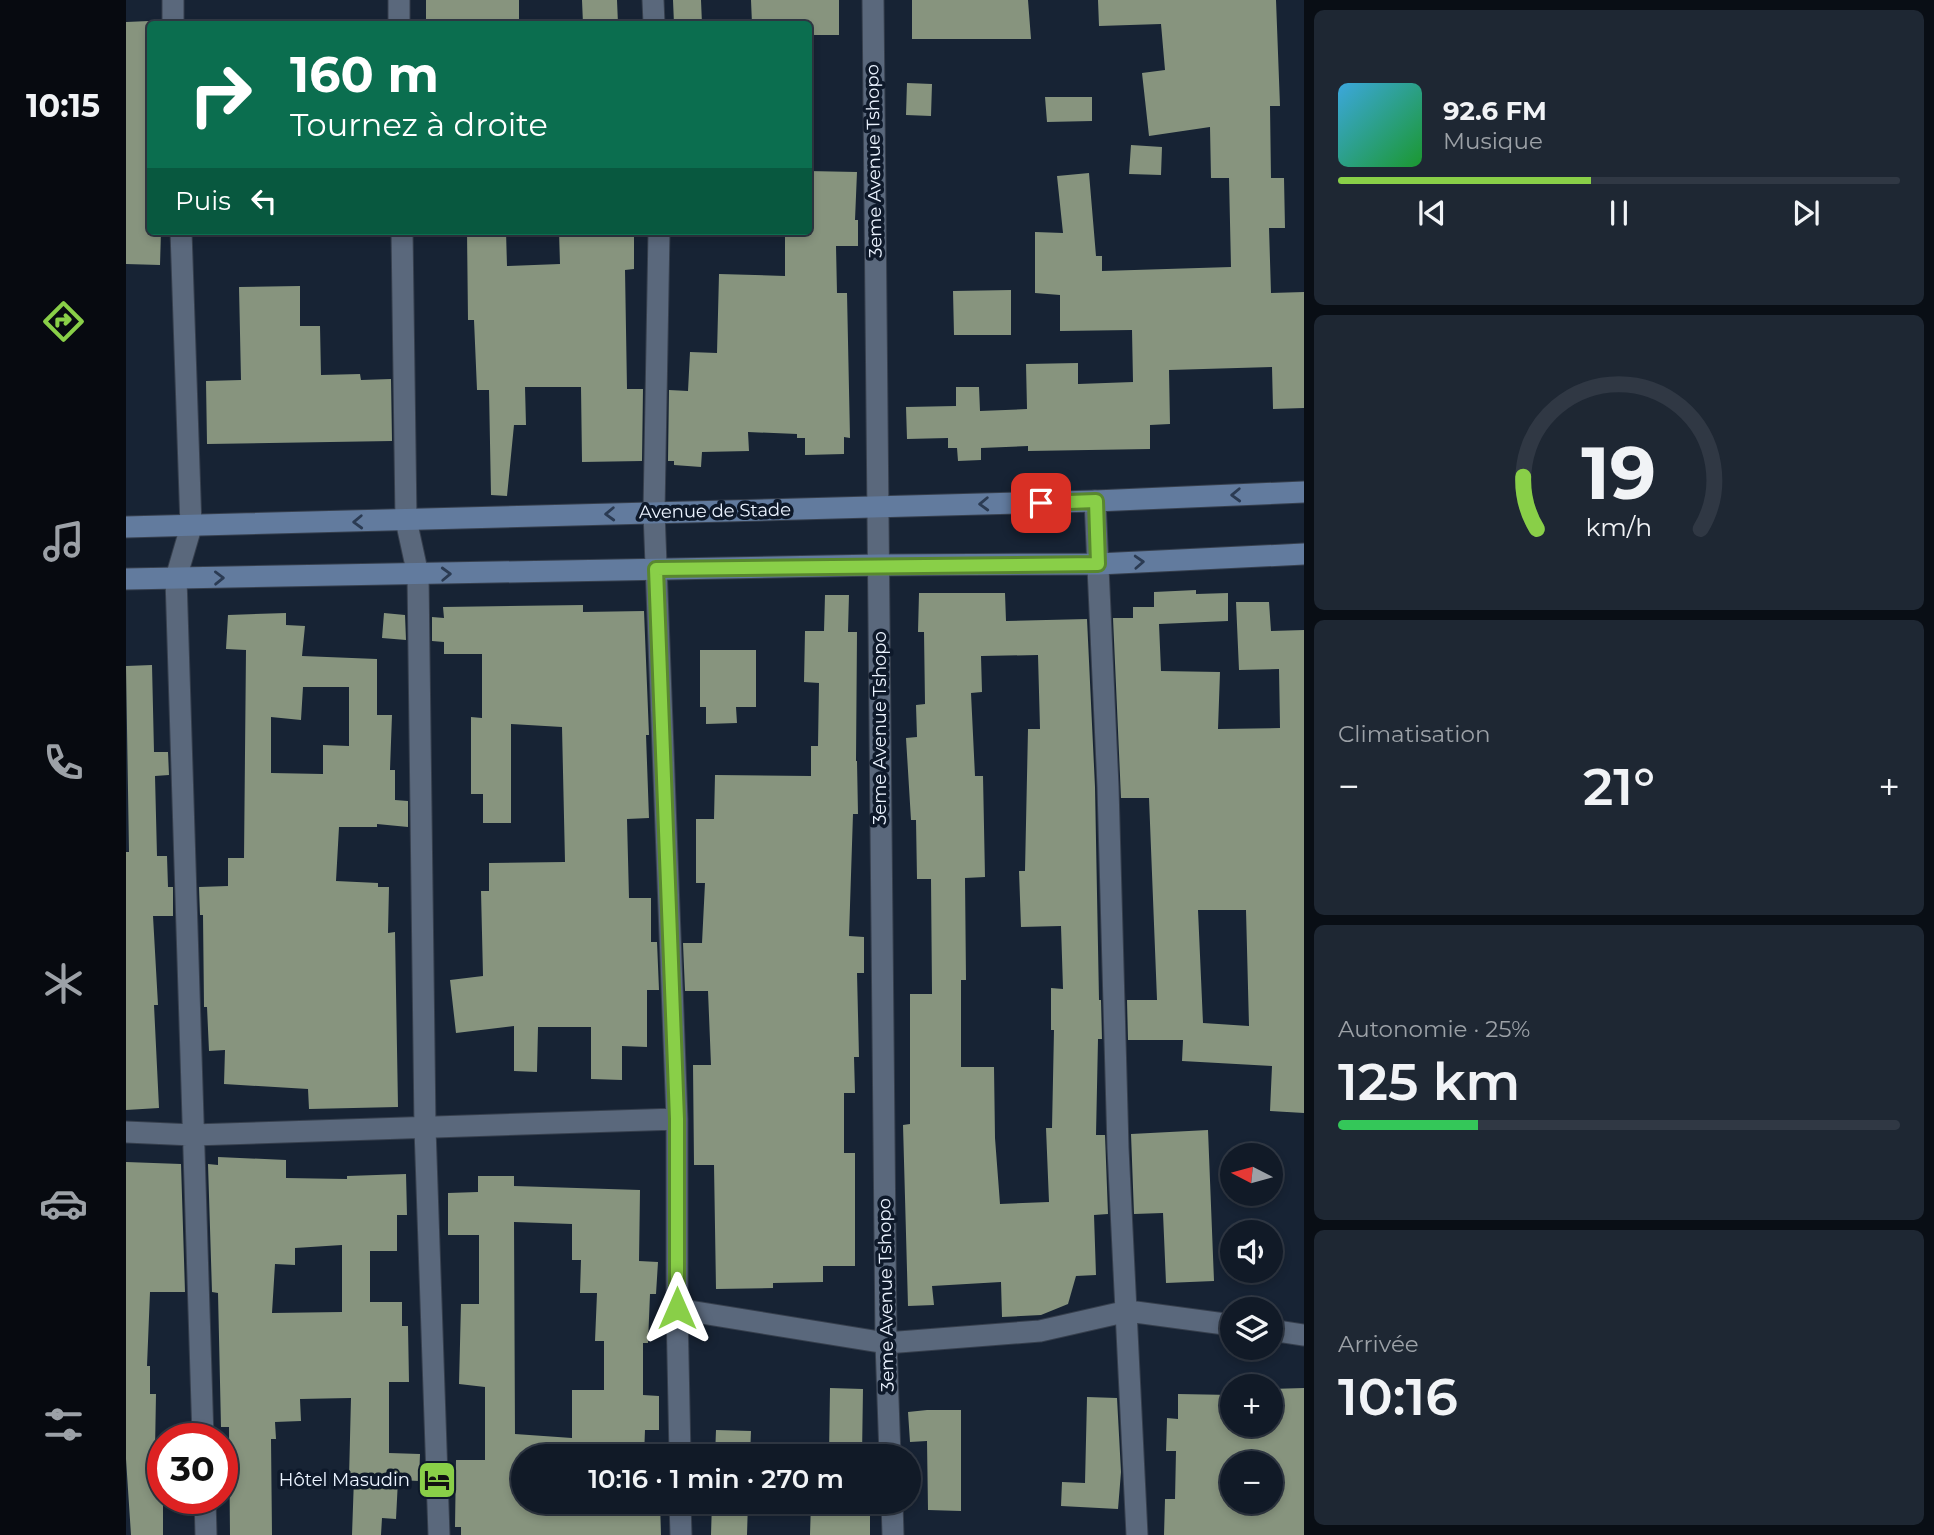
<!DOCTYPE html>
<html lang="fr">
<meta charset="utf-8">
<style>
body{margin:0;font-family:Montserrat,sans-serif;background:#1e2733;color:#f1f3f6;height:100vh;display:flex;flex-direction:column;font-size:26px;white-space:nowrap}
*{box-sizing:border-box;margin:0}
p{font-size:23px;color:#9ca1a7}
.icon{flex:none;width:38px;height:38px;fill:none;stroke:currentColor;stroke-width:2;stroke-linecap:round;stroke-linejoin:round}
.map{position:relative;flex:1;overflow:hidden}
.details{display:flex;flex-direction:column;gap:10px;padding:10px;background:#090e15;width:630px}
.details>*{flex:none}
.top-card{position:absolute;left:21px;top:21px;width:665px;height:214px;border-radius:7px;box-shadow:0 4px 10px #0003,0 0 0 2px #303844;background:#0b6e4f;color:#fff;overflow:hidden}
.needle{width:46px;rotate:276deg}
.controls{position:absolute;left:1094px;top:1143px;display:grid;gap:14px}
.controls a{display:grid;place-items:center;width:63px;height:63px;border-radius:50%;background:#111a27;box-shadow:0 4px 10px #0003,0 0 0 2px #303844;font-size:35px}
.speed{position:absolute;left:21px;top:1423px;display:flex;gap:14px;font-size:35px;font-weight:700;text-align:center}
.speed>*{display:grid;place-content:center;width:91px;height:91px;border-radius:50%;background:#111a27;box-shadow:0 4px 10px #0003,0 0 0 2px #303844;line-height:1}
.speed .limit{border:10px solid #d22;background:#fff;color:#111}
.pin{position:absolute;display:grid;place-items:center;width:60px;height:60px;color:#fff;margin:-30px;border-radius:14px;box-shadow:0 4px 10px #0006}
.me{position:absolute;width:77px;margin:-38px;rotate:0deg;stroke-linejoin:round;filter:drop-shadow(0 0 5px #0008)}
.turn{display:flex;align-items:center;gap:24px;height:147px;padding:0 28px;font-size:32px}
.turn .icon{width:91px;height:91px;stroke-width:2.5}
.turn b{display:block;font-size:49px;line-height:60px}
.then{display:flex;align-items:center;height:66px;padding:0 28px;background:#0003;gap:14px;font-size:26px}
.big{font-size:52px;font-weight:600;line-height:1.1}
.details .tile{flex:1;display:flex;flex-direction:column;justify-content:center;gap:10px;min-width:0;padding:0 24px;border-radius:10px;background:#1e2733}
.details .dial{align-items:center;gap:0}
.dial svg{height:182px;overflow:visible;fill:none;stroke:#303844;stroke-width:7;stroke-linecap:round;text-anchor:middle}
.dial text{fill:#f1f3f6;stroke:none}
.song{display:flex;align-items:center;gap:21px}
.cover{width:84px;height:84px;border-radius:10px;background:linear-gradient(135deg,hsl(200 70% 55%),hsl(130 70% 35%))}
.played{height:7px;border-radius:4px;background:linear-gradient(90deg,#89cf48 45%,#303844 45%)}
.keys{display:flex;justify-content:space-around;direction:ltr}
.heat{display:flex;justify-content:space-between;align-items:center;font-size:38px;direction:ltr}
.charge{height:10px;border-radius:5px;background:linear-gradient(90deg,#34c759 25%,#303844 0)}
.trip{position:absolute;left:385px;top:1444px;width:410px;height:70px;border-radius:35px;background:#111a27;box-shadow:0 4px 10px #0003,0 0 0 2px #303844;font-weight:600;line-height:70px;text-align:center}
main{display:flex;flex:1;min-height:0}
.tabs{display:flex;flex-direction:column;width:126px;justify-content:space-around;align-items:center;background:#070a10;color:#9ca1a7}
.tabs .icon{width:49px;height:49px}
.tabs .active{color:#89cf48}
.tabs b{font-size:32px;color:#f1f3f6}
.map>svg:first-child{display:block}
</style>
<main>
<nav class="tabs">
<b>10:15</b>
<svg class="icon active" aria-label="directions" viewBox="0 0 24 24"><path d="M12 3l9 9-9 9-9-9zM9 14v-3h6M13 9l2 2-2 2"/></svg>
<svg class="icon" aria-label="music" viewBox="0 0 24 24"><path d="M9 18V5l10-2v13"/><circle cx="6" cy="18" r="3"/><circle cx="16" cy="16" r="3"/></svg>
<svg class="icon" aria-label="phone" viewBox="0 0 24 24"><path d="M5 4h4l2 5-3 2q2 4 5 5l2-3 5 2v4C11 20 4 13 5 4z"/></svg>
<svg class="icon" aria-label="climate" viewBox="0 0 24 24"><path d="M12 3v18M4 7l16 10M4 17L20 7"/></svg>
<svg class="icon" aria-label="car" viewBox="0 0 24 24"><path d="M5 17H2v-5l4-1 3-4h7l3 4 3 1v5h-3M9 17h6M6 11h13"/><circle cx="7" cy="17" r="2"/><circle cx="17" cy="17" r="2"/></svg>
<svg class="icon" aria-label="filters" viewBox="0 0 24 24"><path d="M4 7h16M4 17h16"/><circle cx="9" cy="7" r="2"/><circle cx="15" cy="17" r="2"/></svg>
</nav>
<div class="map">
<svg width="1178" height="1535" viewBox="0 0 1178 1535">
<rect width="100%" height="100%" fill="#172334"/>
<path fill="#87947e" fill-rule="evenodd" d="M300 0H393V24H300Z
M456 0H491L492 24H457Z
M547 0H575L576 24H548Z
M625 0H713V35H682V24H626Z
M786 0H902L905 39H786Z
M972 0H1150L1154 106H1144L1145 178H1158L1159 228H1143L1145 293 1178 292V408L1147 409 1146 367 1043 370 1044 424 1024 425V449L902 451V446L855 448V460L832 461 831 448H822V438L781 439 780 407 830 406V387H853L854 411 901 409 900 364 952 363V384L1007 382 1006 330 934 331V295L909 293V232L937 233 931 176 963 173 970 256H976V271L1105 267 1103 178H1085L1084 127 1023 136 1016 73 1039 70 1035 24 973 26Z
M23 21 24 231H35L34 265 0 264V22Z
M781 83 806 84 805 116 780 115Z
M919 97H966V121L921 122Z
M1005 145 1036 147 1035 175 1003 174Z
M682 171 731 172 729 220H732V246H710L711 293H721L724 438 718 437V454L679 455V438H671V434L622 432 623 451 576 452 575 467 548 465V461H542L543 390 562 391 564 352 591 353 593 274 659 276V231H682Z
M341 231H380L381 266 434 264 433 231H508V269L499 270 501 389H517L516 461 456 462 455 387H399L400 425H388L381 496 365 495 363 390H351L348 320H342Z
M174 286V326H194L195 375 234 374 235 380 265 379 266 441 81 444 80 381 115 380 113 287Z
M885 290V335H828L827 291Z
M1070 590V594L1102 593V621L1033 624 1035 671 1094 672 1092 729 1154 728 1153 669 1113 670 1110 602H1143L1145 631 1178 630V1113L1144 1111 1146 1066 1056 1061 1057 1040H1002L1001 1000H1031L1023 798H995L987 618H1007V607H1028V592ZM1072 910H1120L1123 1026 1077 1023Z
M793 593H879L880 621 961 619 969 787 973 1000H975L976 1039H972L970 1135H979L982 1214 968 1215 970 1275 950 1276 942 1304 915 1315 876 1317 875 1282 806 1286 808 1305 782 1306 777 1125 784 1124V994H806L805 879H791L790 820H785L780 738 791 737 790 705 799 704 798 632H792ZM912 655 914 729H902L899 871H893L895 927 935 926 937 989 925 988V1030H928L926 1128H920L923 1202 874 1204 869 1138 868 1067H835V980H840L839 878 859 877 857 776H849L845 693 856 692 855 656Z
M699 595H723L722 632H731L730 761H731L732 814H727L723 936 738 937V973H731L733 1057H728L729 1093H718V1153H729V1266H697V1282L647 1283V1288L590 1289 588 1165H568L567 1065H585L582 991H559L557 943H576L579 883H570V819H588L589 775 685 776V746H692L693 683 678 682 679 631H698Z
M457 605V612L518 611 523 735H520L523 818 501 819 503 898H525V942H531L533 990H521V1047L496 1046V1080L465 1079V1027H412L411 1072 388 1071V1026L330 1033 324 980 357 976 355 891H363V863L439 862 436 727 385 724V823H357V794H345V717L356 718V654H318V642L306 641V617L318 618 317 607Z
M160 613V625L179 626 176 656 251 659V715H266L264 770H269V800L282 801V827L251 824V827H213L210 881 252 883V887H263L262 933 269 932 272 1107 183 1109 182 1089 98 1084 99 1050 83 1051 81 1007H78L77 915H74L73 887 102 886V858H118L120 650 100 649 102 615ZM177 687H223V746L197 745V774L145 773V717L175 720Z
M258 613 279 615 280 640 256 638Z
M574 650H630V707H610L611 723 580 724V707H574Z
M26 665 28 752H42L43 775 29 776 31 856H41L42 887H47V916H27L32 1005H28L33 1108 0 1110V852H3L0 666Z
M1082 1130 1088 1281 1040 1283 1037 1213 1008 1214 1005 1134Z
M92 1157 160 1160V1178L221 1179V1176L280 1174 281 1215H271V1251H244V1302H276V1326H282L283 1382H263V1453L294 1454 293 1481 272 1480 270 1519 256 1518 255 1535H226L228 1478H223L225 1398 174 1399 175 1421 149 1422 150 1439H145L146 1535H104L103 1427H95L92 1293 86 1292 82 1164 92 1165ZM216 1245V1312L146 1313 149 1264 169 1265V1248Z
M0 1162 55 1164 59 1292H24L21 1366H24V1394H30L29 1450H37V1535H5L0 1459Z
M352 1176H388V1186L514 1190 513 1261 532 1262 530 1294H524L522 1343H517V1395L533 1396V1430H519L518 1456H397V1502H534L535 1535H335V1527H329L330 1460H359V1387L333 1384 335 1304H353V1235H322V1193L352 1192ZM388 1222 446 1224V1260H455L454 1293H471L469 1341H478V1390H446V1438L389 1434Z
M704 1388 737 1389 736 1456H703Z
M1178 1388V1535H1038L1039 1499H1049L1050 1451H1040L1041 1418 1052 1419V1394L1106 1395V1424H1144V1389ZM1106 1463H1144V1502H1106Z
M961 1397 991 1398 995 1472 992 1509 935 1506 936 1482 959 1483Z
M801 1410H835V1511L802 1510 801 1441 784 1442 782 1412Z
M590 1430 625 1431 624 1456H589Z
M586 1502H622L621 1535H585Z
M685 1502H744V1535H684Z"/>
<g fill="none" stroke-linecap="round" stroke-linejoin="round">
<g stroke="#363f4d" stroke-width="23">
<path id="street" d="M47 0V24
M273 0V24
M527 0 528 24
M747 0 760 1343 764 1456
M55 231 65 527 50 578 77 1438
M276 231 280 520 292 575 299 1128 313 1535
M533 231 528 512 551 1119V1309L554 1456
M969 501 982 787 992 1148 1011 1535
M0 1132 67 1135 551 1119
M551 1309 760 1343 914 1331 1002 1311 1106 1325
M1144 1330 1178 1335
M79 1498 80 1535
M554 1502 555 1535
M766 1502 767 1535"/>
</g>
<g stroke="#363f4d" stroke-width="23">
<path id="secondary" d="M0 527 969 501 1178 492
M0 579 753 565 972 564 1178 554"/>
</g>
<use href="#street" stroke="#5a687c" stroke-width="21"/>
<use href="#secondary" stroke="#627b9e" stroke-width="21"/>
</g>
<defs><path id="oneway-chevron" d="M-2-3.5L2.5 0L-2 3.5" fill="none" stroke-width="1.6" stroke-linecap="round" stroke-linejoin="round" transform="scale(1.75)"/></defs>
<g stroke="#2b3b53">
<use href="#oneway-chevron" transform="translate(1110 495) rotate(178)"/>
<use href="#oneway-chevron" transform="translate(858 504) rotate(178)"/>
<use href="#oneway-chevron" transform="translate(484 514) rotate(178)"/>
<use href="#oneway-chevron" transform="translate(232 522) rotate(178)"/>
<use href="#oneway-chevron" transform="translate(1013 562) rotate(-3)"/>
<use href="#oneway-chevron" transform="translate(320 574) rotate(-2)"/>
<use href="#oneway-chevron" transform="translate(93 578) rotate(-1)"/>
</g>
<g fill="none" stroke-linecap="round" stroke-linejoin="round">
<g stroke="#59872f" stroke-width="18">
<path id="route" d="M551 1308V1119L530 569 972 564 970 501 915 503"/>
</g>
<use href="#route" stroke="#89cf48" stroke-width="12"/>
</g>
<defs>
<g id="hotel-square" transform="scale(2.0125)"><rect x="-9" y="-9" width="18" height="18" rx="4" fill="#89cf48" stroke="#0e192a"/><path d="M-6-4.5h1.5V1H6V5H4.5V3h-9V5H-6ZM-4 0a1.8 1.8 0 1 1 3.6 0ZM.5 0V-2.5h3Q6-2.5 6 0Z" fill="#111"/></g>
</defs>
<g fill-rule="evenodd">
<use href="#hotel-square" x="311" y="1480"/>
</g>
<g text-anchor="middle" stroke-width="7" stroke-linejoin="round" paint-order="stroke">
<g font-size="18" fill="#ebf3ff" stroke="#0e192a">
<text transform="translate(748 161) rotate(-91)" y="6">3eme Avenue Tshopo</text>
<text transform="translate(589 511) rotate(-1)" y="6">Avenue de Stade</text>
<text transform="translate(754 728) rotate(-90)" y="6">3eme Avenue Tshopo</text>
<text transform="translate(760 1295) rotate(-91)" y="6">3eme Avenue Tshopo</text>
</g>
<g font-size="18" fill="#ebf3ff" stroke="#0e192a" text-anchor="end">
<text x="284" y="1486">Hôtel Masudin</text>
</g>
</g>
</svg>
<div class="controls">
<a><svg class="needle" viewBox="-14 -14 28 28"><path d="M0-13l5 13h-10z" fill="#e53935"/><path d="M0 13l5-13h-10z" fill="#9ca1a7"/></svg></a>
<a><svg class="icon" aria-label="sound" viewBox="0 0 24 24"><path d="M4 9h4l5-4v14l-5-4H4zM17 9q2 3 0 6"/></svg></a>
<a><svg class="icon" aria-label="layers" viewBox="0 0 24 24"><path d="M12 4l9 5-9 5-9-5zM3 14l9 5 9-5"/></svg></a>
<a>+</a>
<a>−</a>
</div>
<div class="speed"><div class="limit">30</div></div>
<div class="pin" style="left:915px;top:503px;background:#d93025"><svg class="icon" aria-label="arrive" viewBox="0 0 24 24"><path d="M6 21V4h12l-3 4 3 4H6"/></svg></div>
<svg class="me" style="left:551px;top:1308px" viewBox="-20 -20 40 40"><path d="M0-17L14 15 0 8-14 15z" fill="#89cf48" stroke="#fff" stroke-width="4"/></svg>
<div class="trip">10:16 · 1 min · 270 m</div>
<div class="top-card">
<div class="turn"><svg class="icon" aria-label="right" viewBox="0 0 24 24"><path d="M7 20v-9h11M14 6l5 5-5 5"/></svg><div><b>160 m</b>Tournez à droite</div></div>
<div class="then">Puis<svg class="icon" aria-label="left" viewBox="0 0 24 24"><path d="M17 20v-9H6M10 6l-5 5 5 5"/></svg></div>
</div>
</div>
<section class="details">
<div class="tile">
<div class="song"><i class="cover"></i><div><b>92.6 FM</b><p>Musique</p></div></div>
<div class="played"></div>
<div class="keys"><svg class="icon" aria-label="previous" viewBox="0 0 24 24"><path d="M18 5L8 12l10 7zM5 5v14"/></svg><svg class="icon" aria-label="pause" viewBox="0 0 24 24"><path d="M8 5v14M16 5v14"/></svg><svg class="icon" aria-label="next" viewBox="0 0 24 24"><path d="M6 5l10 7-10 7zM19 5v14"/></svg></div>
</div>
<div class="tile dial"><svg viewBox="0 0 100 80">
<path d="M14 69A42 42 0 1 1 86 69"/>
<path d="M14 69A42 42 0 0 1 8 46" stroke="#89cf48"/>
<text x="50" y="56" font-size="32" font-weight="700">19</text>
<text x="50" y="72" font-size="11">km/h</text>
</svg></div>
<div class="tile"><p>Climatisation</p>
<div class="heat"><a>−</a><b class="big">21°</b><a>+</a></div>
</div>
<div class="tile"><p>Autonomie · 25%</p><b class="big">125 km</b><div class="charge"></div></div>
<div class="tile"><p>Arrivée</p><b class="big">10:16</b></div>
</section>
</main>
